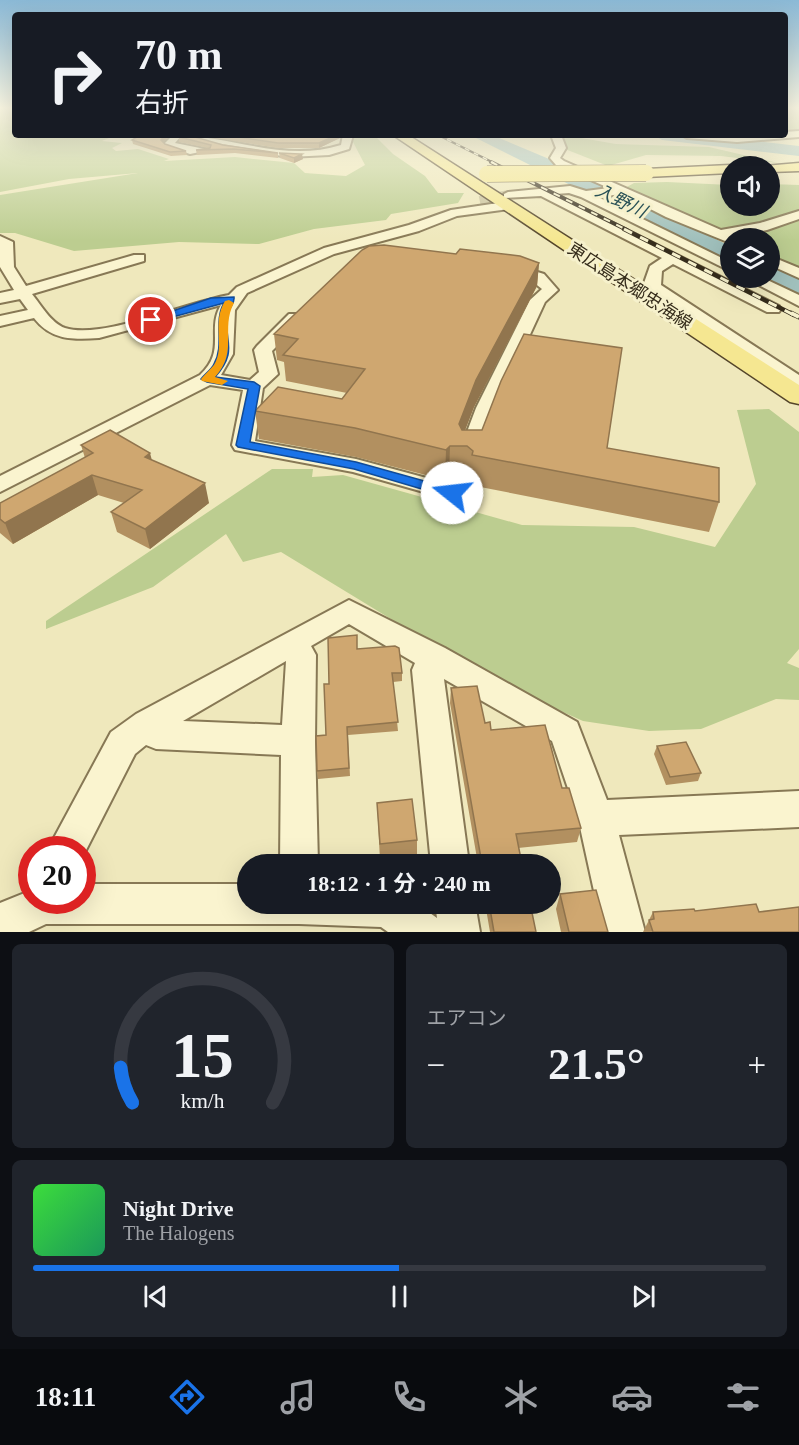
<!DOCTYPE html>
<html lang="ja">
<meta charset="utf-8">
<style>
body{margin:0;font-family:"Times New Roman","Noto Sans JP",serif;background:#20242c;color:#f1f3f6;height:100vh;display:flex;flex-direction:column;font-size:22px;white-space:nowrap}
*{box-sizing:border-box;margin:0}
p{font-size:20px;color:#9ea1a6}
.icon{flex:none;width:33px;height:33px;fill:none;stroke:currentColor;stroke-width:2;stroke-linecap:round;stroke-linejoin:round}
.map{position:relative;height:932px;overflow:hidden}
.side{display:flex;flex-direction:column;gap:12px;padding:12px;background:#0d0f14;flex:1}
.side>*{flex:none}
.hud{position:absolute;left:12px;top:12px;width:776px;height:126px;border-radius:6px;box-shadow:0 6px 24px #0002;background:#171b24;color:#f1f3f6;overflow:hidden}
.controls{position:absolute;left:720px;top:156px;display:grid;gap:12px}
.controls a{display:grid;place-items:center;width:60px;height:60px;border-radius:50%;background:#171b24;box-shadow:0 6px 24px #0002;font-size:30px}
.speed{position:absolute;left:18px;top:836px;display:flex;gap:12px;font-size:30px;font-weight:700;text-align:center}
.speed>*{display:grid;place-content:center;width:78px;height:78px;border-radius:50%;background:#171b24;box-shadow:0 6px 24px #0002;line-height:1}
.speed .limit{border:9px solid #d22;background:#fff;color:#111}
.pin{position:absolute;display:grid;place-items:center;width:51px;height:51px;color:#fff;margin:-26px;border:3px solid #fff;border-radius:50%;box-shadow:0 2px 6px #0007}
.me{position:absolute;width:66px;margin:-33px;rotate:286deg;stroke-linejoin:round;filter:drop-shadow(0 0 4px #0008)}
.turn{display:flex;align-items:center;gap:21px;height:126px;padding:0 24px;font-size:27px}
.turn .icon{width:78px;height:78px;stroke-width:2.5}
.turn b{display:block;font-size:42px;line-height:51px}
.big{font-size:45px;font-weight:700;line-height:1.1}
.side .widget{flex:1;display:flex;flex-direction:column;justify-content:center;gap:9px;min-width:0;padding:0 21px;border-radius:9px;background:#20242c}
.side .dial{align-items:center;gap:0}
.dial svg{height:156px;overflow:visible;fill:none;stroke:#363941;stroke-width:7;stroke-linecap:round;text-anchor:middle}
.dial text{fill:#f1f3f6;stroke:none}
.song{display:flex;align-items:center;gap:18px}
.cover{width:72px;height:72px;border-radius:9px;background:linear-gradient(135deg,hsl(120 70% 55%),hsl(150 70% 35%))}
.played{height:6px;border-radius:3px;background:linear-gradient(90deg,#1a73e8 50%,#363941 50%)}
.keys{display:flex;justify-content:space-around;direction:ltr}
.heat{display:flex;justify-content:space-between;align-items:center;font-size:33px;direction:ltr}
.side .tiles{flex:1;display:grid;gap:12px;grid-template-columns:1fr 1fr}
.widget:last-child{grid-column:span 2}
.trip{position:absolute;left:237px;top:854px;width:324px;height:60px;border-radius:30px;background:#171b24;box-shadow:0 6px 24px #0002;font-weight:700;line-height:60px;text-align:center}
.dock{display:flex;height:96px;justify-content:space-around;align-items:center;background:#090b0e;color:#9ea1a6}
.dock .icon{width:42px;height:42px}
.dock .current{color:#1a73e8}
.dock b{font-size:27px;color:#f1f3f6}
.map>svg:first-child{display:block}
</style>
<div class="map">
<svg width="799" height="932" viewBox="0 0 799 932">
<rect width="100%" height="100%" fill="#efe8bc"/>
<path fill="#bccd90" d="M0 109H15V135H134L109 138 102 141 122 143 112 148 116 151 138 149 169 159 164 161 235 157 294 163 305 173 346 176 365 165 353 142 354 135H374L393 154 425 176 438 193H464L458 203 391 214 386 220 314 229 259 244 179 242 74 251 15 233H0V195L138 173 69 179 0 192Z
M785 109H799V132L785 133Z
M564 135 616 144 709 147 778 163 721 156 646 155 608 166 565 149 559 138Z
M667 182 730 185V206H770V184L799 185V270L770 256V238H733L625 188 634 183Z
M769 409 799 432V649L787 663 799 668V700L776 699 701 729 649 731 583 721 491 680 281 552 243 562 226 534 153 587 46 629V621L272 469H313L312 477 343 475 522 525 634 527 715 547 756 484 737 410Z"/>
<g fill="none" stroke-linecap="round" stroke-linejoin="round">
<path fill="#a0c0bc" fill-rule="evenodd" d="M470 135H492L561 164 730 246V262L721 260Z
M654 135H704L799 146V156L662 140Z
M770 266 799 278V296L761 279 760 278H770Z"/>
<path stroke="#cac29c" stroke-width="12" stroke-dasharray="12 6" stroke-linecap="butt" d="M480 202 508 196"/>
<g stroke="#877855" stroke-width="4">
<path id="minor" d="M799 131V137L737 142 687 138 682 135H784V132Z
M173 135C230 135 284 163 341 145L343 135H353L349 149 329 155 289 157 224 147 182 135 175 143 210 150 190 154 166 146 164 144Z
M278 135H319C311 140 286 140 278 135Z
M551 135H561L566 148 560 158 564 161 721 230 760 223 799 211V219L767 230 734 236 736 238H730V243L666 217 621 194 598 197 730 262V271L581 197 569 193 555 194 779 306 781 309 779 312H767L673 264 662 271 661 285 799 375V389L792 387 650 291 644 283 650 266 662 258 541 196 504 198V194L508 192 570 186 586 191 609 188 556 165 550 158 556 148Z
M505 202 509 203V209L457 216 419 231 334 254 247 293 235 310 233 354 221 375 250 380 259 372 254 350 257 346 289 314H301L303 318 301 322 272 351 278 374 263 388 255 441 356 459 445 483 449 477H465L469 482 460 498 452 500 353 472 235 450 232 445 243 390 210 385 0 492V476L200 375C227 350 206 330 221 305L99 338C72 340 51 340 34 318L0 326V316L28 310 20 299 0 303V293L14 290 0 267V236L13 242 14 267 26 286 134 255H144V261L32 294C41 305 51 323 65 328 103 340 186 302 229 295L237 287 324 248 409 225 451 210Z
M770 256 799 268V278L770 265Z
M511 264 544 274 558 290 545 302 496 408 481 453 478 458H462L459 453 476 408 530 300 542 289 528 278 506 271 504 268 506 265Z
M745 278H763L799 295V306Z
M349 600 445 648 577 722 607 800 799 791V827L619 835 645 932H603L578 818 552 741 444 679 469 864H431L412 670 415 663 349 624 311 646 316 655 315 741 318 864H280L281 755 156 749 146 745 135 754 82 858V849H48L111 732 136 714ZM286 661 282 725 183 721Z
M82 884H248V903H416L437 918 435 903H475L480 932H388L381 927 299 924H46L29 932H0V903L32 890V900H82Z"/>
</g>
<g stroke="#54452a" stroke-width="3">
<path id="major" d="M393 135H408L799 385V404L790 402Z
M799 163V171L770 172V166H764Z
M730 165 735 166H730V173L646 177 639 173 646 169Z"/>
</g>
<use href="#minor" fill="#faf4cf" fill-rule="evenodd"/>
<use href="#major" fill="#f5e791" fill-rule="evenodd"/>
<g stroke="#352c1b" stroke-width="2">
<path id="rail-far3" d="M438 135 494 163"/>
</g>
<g stroke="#352c1b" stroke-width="4">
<path id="rail-far2" d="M491 162 627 230"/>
</g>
<g stroke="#352c1b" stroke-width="4.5">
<path id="rail-far1" d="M624 229 794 315"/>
</g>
<g stroke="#352c1b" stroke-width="5">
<path id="rail" d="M791 313 799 317"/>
</g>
<use href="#rail-far3" stroke="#f6f1cc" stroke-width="1.5" stroke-dasharray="5" stroke-linecap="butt"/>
<use href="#rail-far2" stroke="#f6f1cc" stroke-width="2" stroke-dasharray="7" stroke-linecap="butt"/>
<use href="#rail-far1" stroke="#f6f1cc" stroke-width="3" stroke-dasharray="9" stroke-linecap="butt"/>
<use href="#rail" stroke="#f6f1cc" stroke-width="4" stroke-dasharray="11" stroke-linecap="butt"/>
<g stroke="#54452a" stroke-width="17" stroke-linecap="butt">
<path id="major-bridge" d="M487 174 646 173"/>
</g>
<use href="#major-bridge" stroke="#f5e791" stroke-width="16"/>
</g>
<path fill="#b29060" d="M197 135H287L292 136 340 138 319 148H278Z
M179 137 278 153V158L235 153 197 155 196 150 208 148 179 142Z
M132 140 163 142 165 144 186 151 187 155 171 156 133 144Z
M279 153 303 159 294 163 280 158Z
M456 254 539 263 537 286 474 407 465 430 607 448 719 502 709 532 470 485V480L465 475H449L445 480 356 457 259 439 255 411 342 399 347 393 286 381 284 362 277 360 274 334Z
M81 445 152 460 209 503 150 549 117 532 111 512 124 503 98 495 13 544 0 533V503L85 458Z
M357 649 402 673V681L393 682 398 731 348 735 350 776 318 779 317 771 326 735 329 684Z
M451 688 485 723 581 828 577 842 518 848 522 864H478L450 703Z
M657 746 701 773 698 781 666 785 654 754Z
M377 803 417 840V856L380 860Z
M560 894 608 932H561L556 909Z
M485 903H530L536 932H490Z
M695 911 759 912 799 932H643L653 912Z"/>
<path fill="#91754e" d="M165 135H170L162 144 161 140Z
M337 135H341L340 138 319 148V143Z
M302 154 303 159 294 163V158Z
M539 263 537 286 474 407 459 446V424L476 380Z
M450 446 449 475 445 480 446 450Z
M150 453 155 472 145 457Z
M92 475 98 495 13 544 5 523Z
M205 483 209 503 150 549 145 529Z"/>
<path fill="#cfa770" stroke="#91754e" stroke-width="1.5" d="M140 135H165L161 140 165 144 186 151 170 152 132 140Z
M181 135H188L223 145 278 153 234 149 196 150 210 148 211 145 179 137Z
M224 135H287L292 136 310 135H337L319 143H278Z
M279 153 302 154 294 158Z
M384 245 456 254 460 249 520 256 539 263 476 380 459 424 462 430H482L501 381 524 334 622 348 607 448 719 468V502L472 455 473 451 467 446H450L446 450 355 428 255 411 278 387 342 399 365 369 283 355 298 339 274 334 362 250 369 246Z
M110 430 150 453 145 457 205 483 145 529 111 512 142 490 92 475 5 523 0 519V503L93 453 81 445Z
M357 635V649L395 646 399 648 402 673H392L398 722 347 727 349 768 317 771 316 736 326 735 324 684H329L328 638Z
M477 686 485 723 490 722 491 730 545 725 562 788H569L581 828 516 834 522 864H482L451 688Z
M686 742 701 773 670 777 657 746Z
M412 799 417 840 380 844 377 803Z
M596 890 608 932H569L560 894Z
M489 903H530L536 932H494Z
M756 904 759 912 799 907V932H653L649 920 654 919 653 912 694 909 695 911Z"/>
<linearGradient id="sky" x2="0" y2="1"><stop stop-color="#8bb9d6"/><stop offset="0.45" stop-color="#f8f5e1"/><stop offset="1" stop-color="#f8f5e1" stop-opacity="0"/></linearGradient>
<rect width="799" height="240" fill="url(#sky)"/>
<path fill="#1a73e8" stroke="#114b97" stroke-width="1.5" d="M234 297C235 304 229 307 228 314 222 340 240 349 215 377L254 382 260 386 250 442 356 462 457 490V496L452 498 354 469 238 447 236 445 248 389 207 382 201 379C205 374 211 370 214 364 225 345 213 322 224 303L151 323 146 320 211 298Z"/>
<path fill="#f59e0b" d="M229 300 234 303C220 329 239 351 215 377L228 381 222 385 202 381 201 379C205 374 210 370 214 365 226 346 211 324 225 301Z"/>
<g text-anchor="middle" stroke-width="6" stroke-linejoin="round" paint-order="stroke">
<g font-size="18" font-style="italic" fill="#295156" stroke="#f6f1cc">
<text transform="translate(621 201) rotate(26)" y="6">入野川</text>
</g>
<g font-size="18" fill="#352c1b" stroke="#f6f1cc">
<text transform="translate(630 286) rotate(33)" y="6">東広島本郷忠海線</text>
</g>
</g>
</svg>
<div class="controls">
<a><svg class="icon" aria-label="sound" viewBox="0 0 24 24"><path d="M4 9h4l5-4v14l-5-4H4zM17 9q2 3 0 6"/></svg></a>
<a><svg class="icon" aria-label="layers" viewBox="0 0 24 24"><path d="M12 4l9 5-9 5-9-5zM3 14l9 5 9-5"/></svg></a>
</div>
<div class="speed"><div class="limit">20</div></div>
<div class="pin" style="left:151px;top:320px;background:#d93025"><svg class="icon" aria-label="arrive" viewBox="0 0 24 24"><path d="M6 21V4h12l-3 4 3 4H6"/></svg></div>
<svg class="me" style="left:452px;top:493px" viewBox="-20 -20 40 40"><circle r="19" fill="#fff"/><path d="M0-13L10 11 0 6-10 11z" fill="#1a73e8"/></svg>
<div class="trip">18:12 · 1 分 · 240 m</div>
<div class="hud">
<div class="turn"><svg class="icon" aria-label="right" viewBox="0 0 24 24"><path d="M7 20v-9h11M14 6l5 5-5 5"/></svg><div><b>70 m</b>右折</div></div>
</div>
</div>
<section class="side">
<div class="tiles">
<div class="widget dial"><svg viewBox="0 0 100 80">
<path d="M14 69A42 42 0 1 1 86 69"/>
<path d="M14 69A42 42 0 0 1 8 51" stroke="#1a73e8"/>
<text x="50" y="56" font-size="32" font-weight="700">15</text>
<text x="50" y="72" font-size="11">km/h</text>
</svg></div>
<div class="widget"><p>エアコン</p>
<div class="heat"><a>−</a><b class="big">21.5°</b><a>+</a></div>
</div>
<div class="widget">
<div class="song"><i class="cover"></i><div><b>Night Drive</b><p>The Halogens</p></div></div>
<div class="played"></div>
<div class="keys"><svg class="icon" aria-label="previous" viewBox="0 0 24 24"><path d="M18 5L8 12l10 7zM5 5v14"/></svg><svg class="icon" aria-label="pause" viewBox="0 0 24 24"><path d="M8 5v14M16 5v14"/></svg><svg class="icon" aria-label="next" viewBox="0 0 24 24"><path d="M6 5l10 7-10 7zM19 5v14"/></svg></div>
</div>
</div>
</section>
<nav class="dock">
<b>18:11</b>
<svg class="icon current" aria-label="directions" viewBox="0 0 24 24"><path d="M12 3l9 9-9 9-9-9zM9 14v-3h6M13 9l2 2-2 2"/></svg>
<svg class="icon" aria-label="music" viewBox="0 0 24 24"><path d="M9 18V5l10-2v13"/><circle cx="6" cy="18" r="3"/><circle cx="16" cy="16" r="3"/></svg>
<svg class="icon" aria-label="phone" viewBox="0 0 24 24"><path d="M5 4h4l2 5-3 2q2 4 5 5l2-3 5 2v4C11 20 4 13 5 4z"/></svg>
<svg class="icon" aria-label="climate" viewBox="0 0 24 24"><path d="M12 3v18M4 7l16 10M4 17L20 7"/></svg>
<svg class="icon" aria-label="car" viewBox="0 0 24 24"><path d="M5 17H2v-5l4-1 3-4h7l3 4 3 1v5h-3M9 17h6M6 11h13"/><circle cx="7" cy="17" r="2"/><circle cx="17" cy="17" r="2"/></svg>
<svg class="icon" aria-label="filters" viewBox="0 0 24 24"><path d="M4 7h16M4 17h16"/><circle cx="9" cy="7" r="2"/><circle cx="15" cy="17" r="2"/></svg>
</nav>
